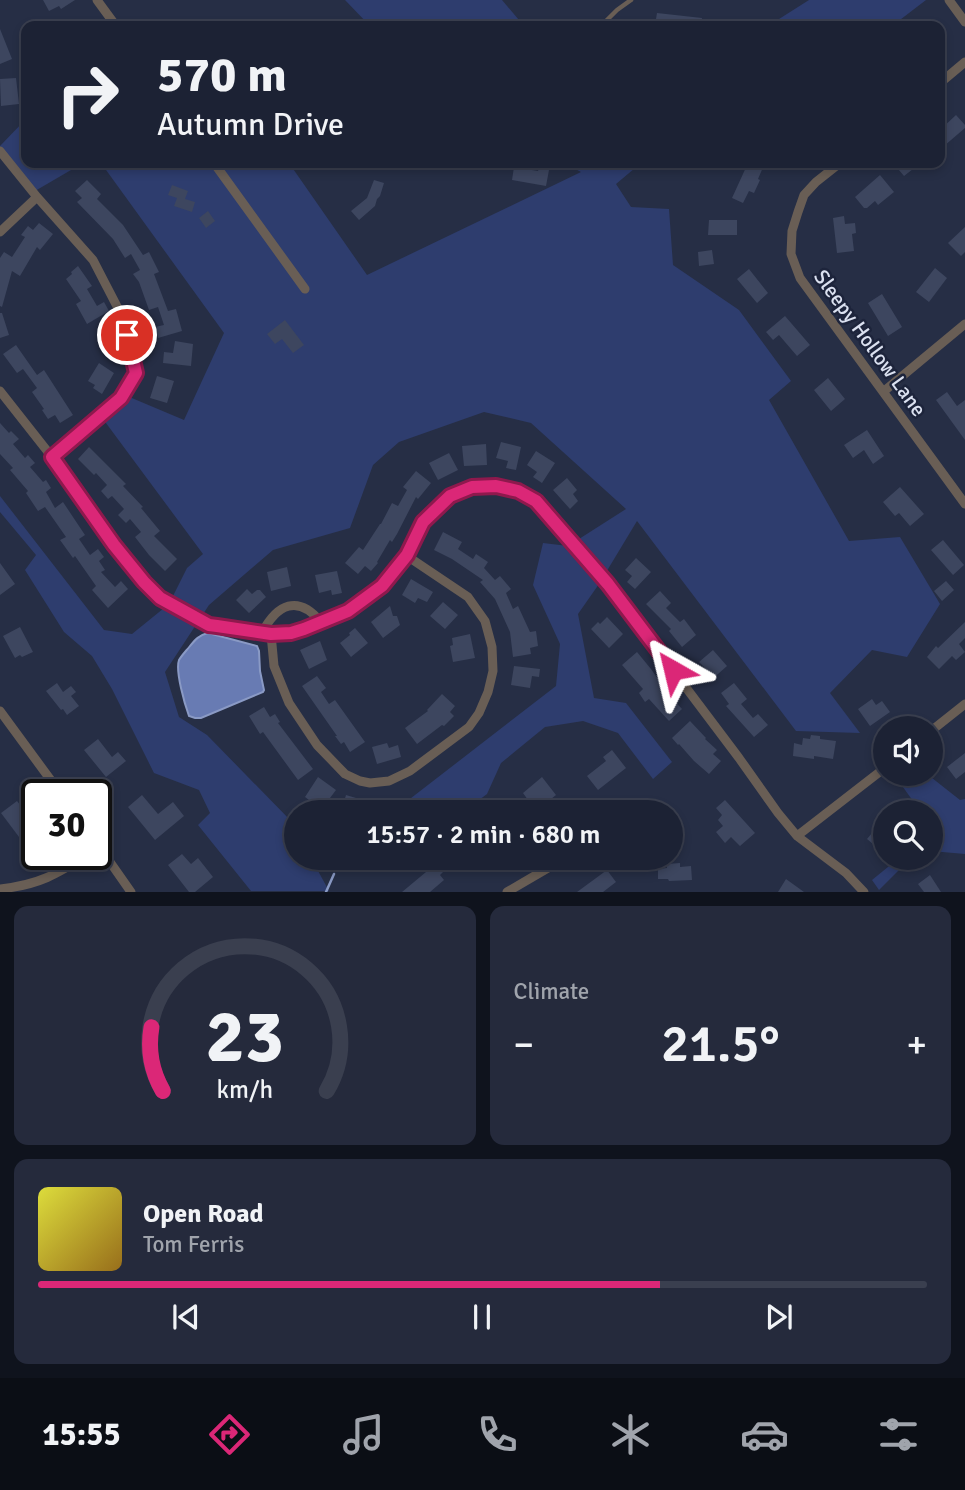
<!DOCTYPE html>
<meta charset="utf-8">
<style>
body{margin:0;font-family:Signika,sans-serif;background:#252a3c;color:#f1f3f6;height:100vh;display:flex;flex-direction:column;font-size:26px;white-space:nowrap}
*{box-sizing:border-box;margin:0}
p{font-size:23px;color:#a0a4ac}
.icon{flex:none;width:38px;height:38px;fill:none;stroke:currentColor;stroke-width:2;stroke-linecap:round;stroke-linejoin:round}
.map{position:relative;height:892px;overflow:hidden}
.details{display:flex;flex-direction:column;gap:14px;padding:14px;background:#0f131d;flex:1}
.details>*{flex:none}
.banner{position:absolute;left:21px;top:21px;width:924px;height:147px;border-radius:14px;box-shadow:0 4px 10px #0003,0 0 0 2px #3a3f4f;background:#1c2234;color:#f1f3f6;overflow:hidden}
.controls{position:absolute;left:873px;top:716px;display:grid;gap:14px}
.controls a{display:grid;place-items:center;width:70px;height:70px;border-radius:50%;background:#1c2234;box-shadow:0 4px 10px #0003,0 0 0 2px #3a3f4f;font-size:35px}
.speed{position:absolute;left:21px;top:779px;display:flex;gap:14px;font-size:35px;font-weight:700;text-align:center}
.speed>*{display:grid;place-content:center;width:91px;height:91px;border-radius:50%;background:#1c2234;box-shadow:0 4px 10px #0003,0 0 0 2px #3a3f4f;line-height:1}
.speed .limit{border:4px solid #111;border-radius:10px;background:#fff;color:#111}
.pin{position:absolute;display:grid;place-items:center;width:60px;height:60px;color:#fff;margin:-30px;border:4px solid #fff;border-radius:50%;box-shadow:0 2px 7px #0007}
.me{position:absolute;width:77px;margin:-38px;rotate:323deg;stroke-linejoin:round;filter:drop-shadow(0 0 5px #0008)}
.turn{display:flex;align-items:center;gap:24px;height:147px;padding:0 21px;font-size:32px}
.turn .icon{width:91px;height:91px;stroke-width:2.5}
.turn b{display:block;font-size:49px;line-height:60px}
.big{font-size:52px;font-weight:600;line-height:1.1}
.details .card{flex:1;display:flex;flex-direction:column;justify-content:center;gap:10px;min-width:0;padding:0 24px;border-radius:14px;background:#252a3c}
.details .dial{align-items:center;gap:0}
.dial svg{height:182px;overflow:visible;fill:none;stroke:#3a3f4f;stroke-width:7;stroke-linecap:round;text-anchor:middle}
.dial text{fill:#f1f3f6;stroke:none}
.song{display:flex;align-items:center;gap:21px}
.cover{width:84px;height:84px;border-radius:10px;background:linear-gradient(135deg,hsl(60 70% 55%),hsl(40 70% 35%))}
.played{height:7px;border-radius:4px;background:linear-gradient(90deg,#db2777 70%,#3a3f4f 70%)}
.keys{display:flex;justify-content:space-around;direction:ltr}
.heat{display:flex;justify-content:space-between;align-items:center;font-size:38px;direction:ltr}
.details .tiles{flex:1;display:grid;gap:14px;grid-template-columns:1fr 1fr}
.card:last-child{grid-column:span 2}
.trip{position:absolute;left:284px;top:800px;width:399px;height:70px;border-radius:35px;background:#1c2234;box-shadow:0 4px 10px #0003,0 0 0 2px #3a3f4f;font-weight:600;line-height:70px;text-align:center}
.tabs{display:flex;height:112px;justify-content:space-around;align-items:center;background:#0b0e15;color:#a0a4ac}
.tabs .icon{width:49px;height:49px}
.tabs .selected{color:#db2777}
.tabs b{font-size:32px;color:#f1f3f6}
.map>svg:first-child{display:block}
</style>
<div class="map">
<svg width="965" height="892" viewBox="0 0 965 892">
<rect width="100%" height="100%" fill="#262e45"/>
<path fill="#2e3d6e" d="M345 0H502L524 26H370Z
M809 0H926L892 26H768Z
M26 119V163H83L35 191 0 151V146Z
M101 163H289L367 275 581 172 564 163H641L616 184 631 207 669 209 673 265 739 310 791 381 769 400 849 541 900 537 940 604 907 657 872 650 830 693 860 733 796 731 637 521 599 584 578 614 594 698 626 703 672 762 653 779 618 733 583 721 545 727 501 763 487 794 463 812H393L556 686 560 644 533 585 543 543 568 546 626 509 531 423 484 412 399 442 373 465 350 528 273 550 209 605 165 672 179 717 207 735 292 822 296 830V858H311L329 891H251L198 825 210 813 199 790 154 773 112 689 92 656 64 632 25 570 36 555 0 512V496L104 630 132 634 169 604 187 568 203 554 103 419 127 396 184 420 224 333Z
M915 774H927L960 800 965 799V854L931 851V830L933 828 931 826V812H921L900 783Z
M899 858H911L879 890 872 880Z"/>
<path fill="#687bb3" stroke="#8a9ac5" stroke-width="2" d="M208 633 257 646 259 651 260 671 264 690 263 692 201 718H195L189 716C185 705 175 671 179 660 182 655 186 651 190 646 195 640 199 635 208 633Z"/>
<g fill="none" stroke-linecap="round" stroke-linejoin="round">
<path stroke="#8a9ac5" stroke-width="2.5" d="M326 892 334 874"/>
</g>
<path fill="#3d465f" d="M43 0H75L61 9 59 6 49 11Z
M657 13 702 18 701 26H670L671 22 656 19Z
M0 29 12 59 0 64Z
M16 78 19 104 1 106 0 79Z
M956 115 965 125V128L944 146 940 141V130Z
M748 163H760L764 165 758 179 760 180 754 193 749 191 743 203 732 198Z
M893 163H909L913 169 904 176Z
M514 167 538 171 539 168 549 170 546 186 512 180Z
M880 175 894 192 878 205 875 201 867 208H864L855 197Z
M87 180 101 194 97 199 123 225 143 255 149 252 159 272 154 274 168 311 176 309 182 331 158 338 155 327 164 325 158 307 149 310 139 282 133 274 140 270 131 254 125 258 113 239 77 202 82 198 75 191Z
M374 180 384 183 380 196 377 199 375 206 359 220 351 211 367 198Z
M172 185 188 191 185 199 195 202 192 212 174 206 177 198 168 195Z
M208 211 215 221 206 228 199 218Z
M844 216 845 224 855 223 856 233 852 234 854 251 837 253 833 218Z
M709 220H737V235H708Z
M39 223 53 234 40 250 37 247 20 276 12 271 2 307 0 306V258L4 252 12 257 25 237 21 235 28 226 33 230Z
M965 227V252L961 256 948 243Z
M712 250 714 264 699 266 698 252Z
M78 266 92 286 87 289 97 306 104 302 109 311 87 324 76 304 81 301 66 279 72 274 71 272Z
M935 268 947 278 929 302 916 292Z
M749 269 768 293 757 303 737 279Z
M882 294 902 327 888 336 868 303Z
M0 313H2L9 335 0 338Z
M785 316 810 345 797 356 779 335 773 340 766 332Z
M285 320 304 345 293 353 282 339 275 344 267 334Z
M115 325 120 349 105 352 99 329Z
M175 341 193 344 191 366 163 363 164 352 173 353Z
M16 345 37 375 44 370 73 415 60 423 55 415 48 419 42 410 44 409 32 392 37 388 23 369 17 373 3 354Z
M99 363 114 373 102 394 93 388 95 385 88 381Z
M157 376 174 381 167 403 150 398Z
M828 378 845 399 831 411 814 390Z
M947 392 957 406 965 400V440L936 400Z
M0 423 9 433 11 431 19 439 13 444 25 458 28 455 35 463 30 467 43 482 46 480 51 488 46 492 55 508 63 502 85 535 79 539 90 555 98 549 104 557 99 561 105 570 101 572 115 587 121 581 128 589 108 608 92 590 96 586 75 556 73 558 60 540 66 537 45 507 38 511 26 493 28 491 10 470 13 468 0 454Z
M867 430 884 456 873 464 864 450 853 458 844 445Z
M501 442 521 447 516 470 506 468 508 461 496 458Z
M486 444 487 465 464 466 462 446Z
M89 447 126 484 123 486 143 507 141 508 160 531 154 536 177 559 165 571 149 555 135 537 141 532 130 519 126 523 118 515 124 509 112 496 108 499 101 491 107 485 96 473 94 475 78 459Z
M536 451 555 463 542 483 533 477 537 472 527 465Z
M449 453 458 470 438 480 429 463Z
M416 471 431 483 418 499 416 497 397 534 392 542 390 540 377 562 378 563 371 571 365 566 358 574 345 563 359 547 363 550 380 524H381L392 503 398 506 407 490 403 487Z
M567 478 577 490 573 494 578 501 570 509 553 490Z
M900 487 924 514 910 526 899 513 895 516 883 502Z
M443 532 462 542 458 549 473 559 476 554 488 562 484 568 495 580 500 576 511 589 506 593 513 609 518 606 530 632 536 631 538 646 530 648 531 654 513 657 510 632 495 599 480 582 483 580 452 559 434 550Z
M943 540 964 565 953 575 931 550Z
M636 558 651 572 635 589 627 582 632 576 625 570Z
M0 563 15 584 0 595Z
M287 567 291 586 271 591 267 572Z
M337 571 342 593 332 595 331 590 319 593 315 575Z
M411 579 433 592 427 602 418 598 415 603 402 595Z
M946 581 954 590 942 601 934 591Z
M247 589 252 594 257 590H260L266 597 249 613 236 600Z
M660 591 671 603 666 608 680 622 684 619 696 635 682 647 669 631 671 629 646 604Z
M443 602 458 615 445 629 430 616Z
M390 606 393 616H397L400 625 383 638 371 622Z
M607 617 623 634 609 648 591 629 598 622 600 624Z
M965 622V638L959 644 965 652 956 660 952 656 939 669 927 657 936 646 938 648Z
M20 627 33 652 22 657 20 655 15 658 3 636Z
M355 628 368 643 351 657 340 643 350 635 349 633Z
M470 634 475 658 453 662 450 646 453 645 452 638Z
M320 641 327 660 309 669 300 650Z
M713 650 727 666 709 682 702 674 707 670 699 662Z
M637 652 651 669 669 695 682 709 669 721 649 699 645 702 639 693 643 689 622 665Z
M514 666 540 669 539 677 532 676 530 688 511 685Z
M317 676 326 688 321 692 329 704 335 700 365 742 350 752 344 742 341 744 335 736H337L302 686Z
M57 683 63 692 71 686 76 692 71 696 79 706 67 715 63 709 61 710 46 691Z
M734 683 747 699 741 704 753 718 758 714 768 725 754 737 726 706 729 704 721 693Z
M442 694 455 706 450 712 454 716 444 726 442 725 417 744 405 728 428 711 427 710Z
M872 699 876 705 882 701 890 712 870 726 858 709Z
M264 707 270 717 275 714 280 722 278 723 313 769 298 780 263 732 260 734 249 716Z
M690 721 706 738 705 739 717 750 713 754 721 761 709 774 694 761 679 744 678 745 672 738Z
M811 735 820 736V739L836 741 833 759 814 756V759L793 756 794 743 802 745 803 738 810 739Z
M98 739 112 757 118 752 126 761 106 777 84 750Z
M387 743 389 748 398 745 401 757 377 764 372 747Z
M612 750 626 768 598 790 587 776 606 761 603 757Z
M965 753V772L956 779 947 767Z
M318 777 336 790 324 806 316 800 313 803 305 797Z
M542 777 556 795 535 812H527L522 805 528 800 523 793Z
M142 795 158 814 173 802 184 816 155 840 128 807Z
M346 795 356 798 354 804 375 810V812H341Z
M725 800 755 833 740 846 731 837 725 843 716 832 723 826 718 820 722 815 716 808Z
M17 801 37 826V839L29 845 24 839 22 841 1 813Z
M886 816V842L879 849 867 839Z
M182 854 191 864 198 858 213 877 195 892H189L168 865Z
M433 861 443 872 440 875 444 880 430 892H402L426 872 424 869Z
M680 863V867L691 866 692 880 669 881 668 879H658V869L667 868V864Z
M607 870 616 882 603 892H577Z
M930 875 941 892H924L918 884Z
M786 879 804 892H778Z"/>
<g fill="none" stroke-linecap="round" stroke-linejoin="round">
<path stroke="#695e55" stroke-width="4.5" d="M601 26 617 10 631 0"/>
<path stroke="#695e55" stroke-width="9" d="M97 0 116 26
M949 0 965 22
M940 83 965 62
M0 151 37 197 93 260 122 316 136 373 121 398 52 457
M214 163 305 289
M840 163 816 182 804 195 798 212 792 231 791 254 800 278 965 504
M0 232 37 197
M0 391 52 457 115 545 144 582 160 598 210 625 217 626 271 634 291 633 305 629 348 611 382 586 407 556 423 522 450 496 472 487 496 486 518 491 536 501 608 584 739 758 778 813 797 836 846 873 864 892
M883 392 965 324
M262 633C277 604 298 594 321 622
M271 634 274 666 289 703 317 745 345 774 360 781 370 783 389 781 410 771 469 727 479 713 488 692 493 671 492 647 485 621 468 597 407 556
M0 711 61 794
M931 731 965 704
M643 812 654 806
M797 836 886 767
M96 842 131 892
M0 889C39 885 57 874 89 854
M507 892 565 858"/>
</g>
<g fill="none" stroke-linecap="round" stroke-linejoin="round">
<g stroke="#8e194d" stroke-width="18">
<path id="route" d="M127 335 136 373 121 398 52 457 114 545 144 582 160 598 209 625 217 626 271 634 291 633 304 629 348 611 382 586 407 555 423 522 450 496 472 487 496 486 518 491 536 501 608 584 673 670"/>
</g>
<use href="#route" stroke="#db2777" stroke-width="12"/>
</g>
<g text-anchor="middle" stroke-width="5" stroke-linejoin="round" paint-order="stroke">
<g font-size="21" fill="#dbe1f0" stroke="#1d243b">
<text transform="translate(870 343) rotate(54)" y="7">Sleepy Hollow Lane</text>
</g>
</g>
</svg>
<div class="controls">
<a><svg class="icon" aria-label="sound" viewBox="0 0 24 24"><path d="M4 9h4l5-4v14l-5-4H4zM17 9q2 3 0 6"/></svg></a>
<a><svg class="icon" aria-label="search" viewBox="0 0 24 24"><circle cx="10" cy="10" r="6"/><path d="M15 15l6 6"/></svg></a>
</div>
<div class="speed"><div class="limit">30</div></div>
<div class="pin" style="left:127px;top:335px;background:#d93025"><svg class="icon" aria-label="arrive" viewBox="0 0 24 24"><path d="M6 21V4h12l-3 4 3 4H6"/></svg></div>
<svg class="me" style="left:673px;top:670px" viewBox="-20 -20 40 40"><path d="M0-17L14 15 0 8-14 15z" fill="#db2777" stroke="#fff" stroke-width="4"/></svg>
<div class="trip">15:57 · 2 min · 680 m</div>
<div class="banner">
<div class="turn"><svg class="icon" aria-label="right" viewBox="0 0 24 24"><path d="M7 20v-9h11M14 6l5 5-5 5"/></svg><div><b>570 m</b>Autumn Drive</div></div>
</div>
</div>
<section class="details">
<div class="tiles">
<div class="card dial"><svg viewBox="0 0 100 80">
<path d="M14 69A42 42 0 1 1 86 69"/>
<path d="M14 69A42 42 0 0 1 9 41" stroke="#db2777"/>
<text x="50" y="56" font-size="32" font-weight="700">23</text>
<text x="50" y="72" font-size="11">km/h</text>
</svg></div>
<div class="card"><p>Climate</p>
<div class="heat"><a>−</a><b class="big">21.5°</b><a>+</a></div>
</div>
<div class="card">
<div class="song"><i class="cover"></i><div><b>Open Road</b><p>Tom Ferris</p></div></div>
<div class="played"></div>
<div class="keys"><svg class="icon" aria-label="previous" viewBox="0 0 24 24"><path d="M18 5L8 12l10 7zM5 5v14"/></svg><svg class="icon" aria-label="pause" viewBox="0 0 24 24"><path d="M8 5v14M16 5v14"/></svg><svg class="icon" aria-label="next" viewBox="0 0 24 24"><path d="M6 5l10 7-10 7zM19 5v14"/></svg></div>
</div>
</div>
</section>
<nav class="tabs">
<b>15:55</b>
<svg class="icon selected" aria-label="directions" viewBox="0 0 24 24"><path d="M12 3l9 9-9 9-9-9zM9 14v-3h6M13 9l2 2-2 2"/></svg>
<svg class="icon" aria-label="music" viewBox="0 0 24 24"><path d="M9 18V5l10-2v13"/><circle cx="6" cy="18" r="3"/><circle cx="16" cy="16" r="3"/></svg>
<svg class="icon" aria-label="phone" viewBox="0 0 24 24"><path d="M5 4h4l2 5-3 2q2 4 5 5l2-3 5 2v4C11 20 4 13 5 4z"/></svg>
<svg class="icon" aria-label="climate" viewBox="0 0 24 24"><path d="M12 3v18M4 7l16 10M4 17L20 7"/></svg>
<svg class="icon" aria-label="car" viewBox="0 0 24 24"><path d="M5 17H2v-5l4-1 3-4h7l3 4 3 1v5h-3M9 17h6M6 11h13"/><circle cx="7" cy="17" r="2"/><circle cx="17" cy="17" r="2"/></svg>
<svg class="icon" aria-label="filters" viewBox="0 0 24 24"><path d="M4 7h16M4 17h16"/><circle cx="9" cy="7" r="2"/><circle cx="15" cy="17" r="2"/></svg>
</nav>
